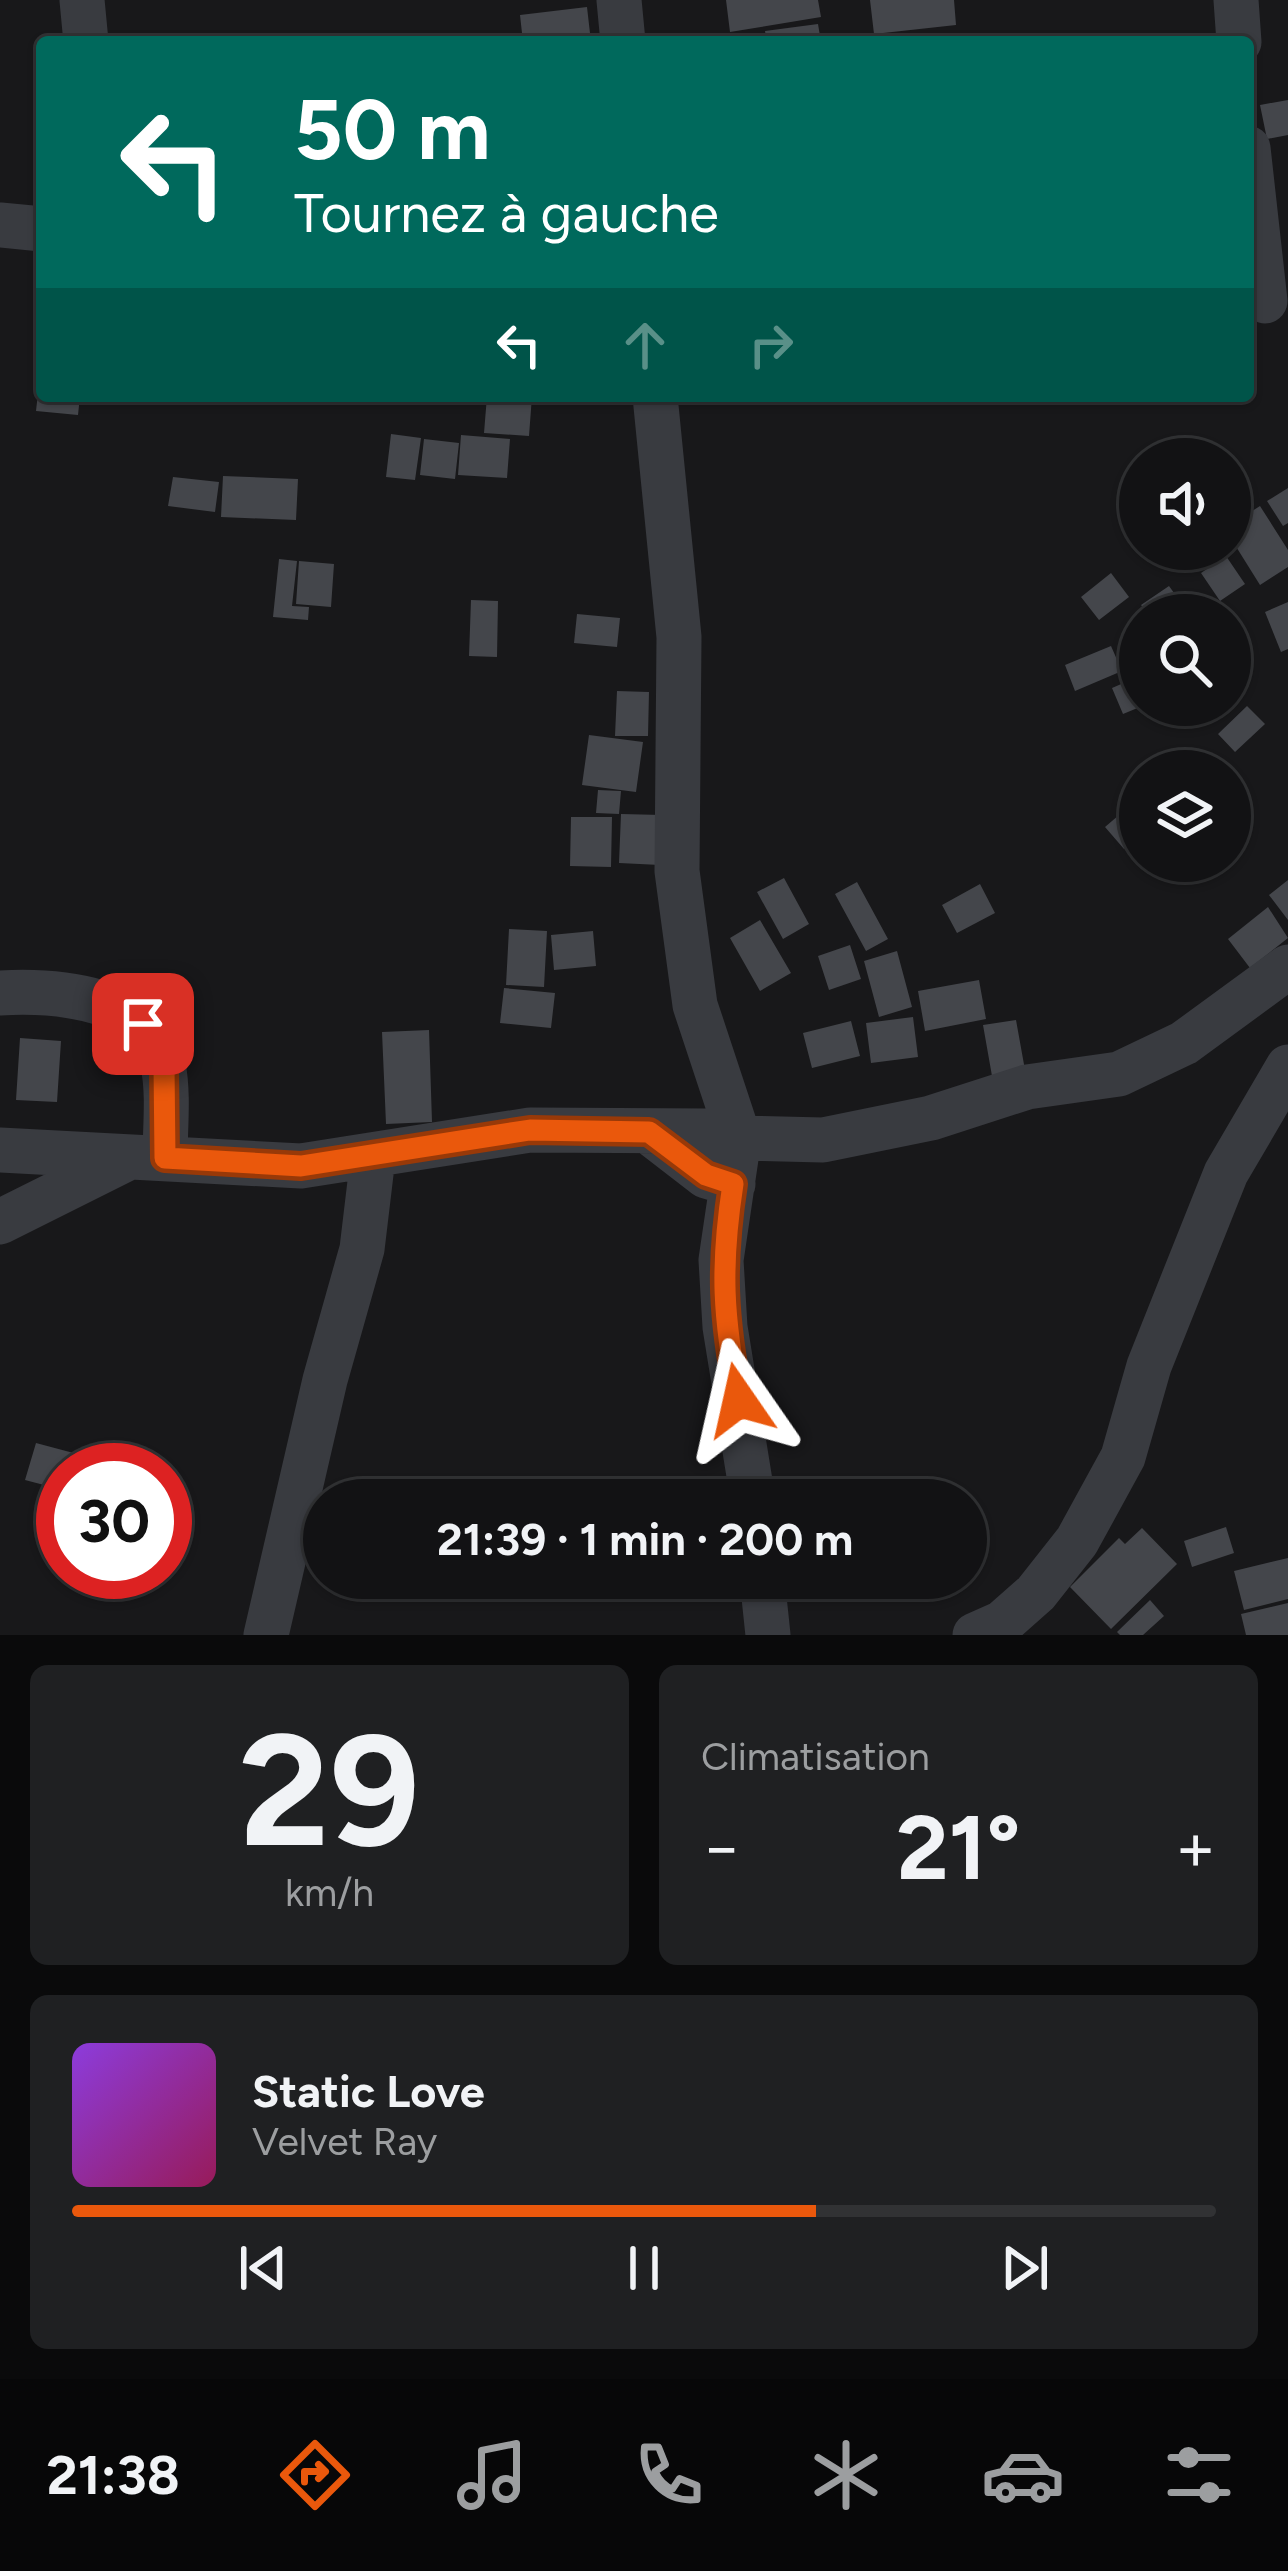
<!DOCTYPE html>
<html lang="fr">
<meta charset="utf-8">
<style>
body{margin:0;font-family:Figtree,sans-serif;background:#1f2022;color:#f1f3f6;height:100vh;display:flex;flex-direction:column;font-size:45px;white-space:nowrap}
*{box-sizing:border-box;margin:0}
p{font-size:39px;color:#9c9ea0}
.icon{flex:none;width:66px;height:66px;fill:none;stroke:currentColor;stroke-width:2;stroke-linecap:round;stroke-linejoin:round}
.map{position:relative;height:1635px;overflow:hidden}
.side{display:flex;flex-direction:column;gap:30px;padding:30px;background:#0a0a0b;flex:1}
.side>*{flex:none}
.guide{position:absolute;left:36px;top:36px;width:1218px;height:366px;border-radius:12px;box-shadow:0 3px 9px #0004,0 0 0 3px #313234;background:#00695c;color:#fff;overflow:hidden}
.controls{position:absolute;left:1119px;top:438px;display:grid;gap:24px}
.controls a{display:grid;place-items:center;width:132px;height:132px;border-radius:50%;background:#121214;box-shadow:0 3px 9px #0004,0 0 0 3px #313234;font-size:60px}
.speed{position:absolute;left:36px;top:1443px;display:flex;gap:24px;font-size:60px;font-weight:700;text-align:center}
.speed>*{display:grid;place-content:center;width:156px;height:156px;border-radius:50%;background:#121214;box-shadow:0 3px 9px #0004,0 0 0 3px #313234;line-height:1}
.speed .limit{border:18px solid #d22;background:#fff;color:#111}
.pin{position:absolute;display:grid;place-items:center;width:102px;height:102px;color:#fff;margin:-51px;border-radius:24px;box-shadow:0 6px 18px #0006}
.me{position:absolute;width:132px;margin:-66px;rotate:349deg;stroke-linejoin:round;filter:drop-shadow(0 0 9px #0008)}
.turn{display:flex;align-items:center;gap:42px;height:252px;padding:0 60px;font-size:54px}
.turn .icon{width:156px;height:156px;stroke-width:2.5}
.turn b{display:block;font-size:84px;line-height:102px}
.lanes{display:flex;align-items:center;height:114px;padding:0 60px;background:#0003;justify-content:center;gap:60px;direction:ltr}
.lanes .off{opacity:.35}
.big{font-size:90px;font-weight:700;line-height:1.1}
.side .card{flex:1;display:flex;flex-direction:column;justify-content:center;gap:18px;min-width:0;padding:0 42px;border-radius:18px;background:#1f2022}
.side .dial{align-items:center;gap:0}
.dial b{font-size:156px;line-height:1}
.song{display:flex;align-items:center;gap:36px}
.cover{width:144px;height:144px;border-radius:18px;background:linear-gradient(135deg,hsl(270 70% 55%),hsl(330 70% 35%))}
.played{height:12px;border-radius:6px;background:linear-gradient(90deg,#ea580c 65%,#313234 65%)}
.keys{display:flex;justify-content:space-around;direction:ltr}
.heat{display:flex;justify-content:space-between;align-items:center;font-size:66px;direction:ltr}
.side .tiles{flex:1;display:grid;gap:30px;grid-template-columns:1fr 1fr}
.card:last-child{grid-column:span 2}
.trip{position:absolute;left:303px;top:1479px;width:684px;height:120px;border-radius:60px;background:#121214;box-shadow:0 3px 9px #0004,0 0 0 3px #313234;font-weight:700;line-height:120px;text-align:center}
.dock{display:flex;height:192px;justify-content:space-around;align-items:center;background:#070708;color:#9c9ea0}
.dock .icon{width:84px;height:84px}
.dock .selected{color:#ea580c}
.dock b{font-size:54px;color:#f1f3f6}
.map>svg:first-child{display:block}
</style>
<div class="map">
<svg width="1288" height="1635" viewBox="0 0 1288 1635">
<rect width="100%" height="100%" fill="#18181a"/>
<path fill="#44464b" d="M726 0H818L821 17 730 32Z
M870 0H954L956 25 874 34Z
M587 7 591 42H523L520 15Z
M818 24 821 42H767L765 31Z
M1288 100V135L1267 139 1260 105Z
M39 384 42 396H80L78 415 36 411Z
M487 396H532L529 436 484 433Z
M391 434 421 438 415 480 386 477Z
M461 435 510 439 507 478 458 475Z
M424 439 459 443 455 479 420 475Z
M223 476 298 479 296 520 221 517Z
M173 477 219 482 215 512 168 506Z
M1288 488V523L1283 526 1267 501Z
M1260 506 1288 550V567L1260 585 1230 537V525Z
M1226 556 1245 584 1220 601 1201 573Z
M279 559 297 561 292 606 309 607 308 620 273 617Z
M299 561 334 564 331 607 296 604Z
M1111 573 1129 597 1099 620 1081 597Z
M1169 586 1190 615H1149L1141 605Z
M471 600 498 601 497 657 469 656Z
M1288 602V649L1281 652 1265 612Z
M577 614 620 618 617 647 574 643Z
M1111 646 1122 671 1075 691 1065 665Z
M1135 678 1140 707 1123 714 1112 688Z
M617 691 649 692 648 736H615Z
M1247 706 1265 724 1235 752 1218 734Z
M589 735 643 742 636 792 582 785Z
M598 790 621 791 619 814 596 813Z
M1140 797V836L1124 849 1105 827Z
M621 814 662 815 660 865 619 863Z
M571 817H612L611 867 570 866Z
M784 878 809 924 783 939 757 892Z
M1288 880V920L1269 895Z
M857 882 888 939 866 951 835 894Z
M980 884 995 913 957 933 942 905Z
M1268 907 1288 938 1250 968 1228 939Z
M760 920 791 973 760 991 730 938Z
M509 929 547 931 544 987 506 985Z
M593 931 596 966 554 970 551 935Z
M850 945 861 979 829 990 818 956Z
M897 951 912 1007 879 1017 864 961Z
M979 980 986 1019 925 1031 918 991Z
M504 988 555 993 551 1028 500 1023Z
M913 1017 918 1057 871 1063 866 1023Z
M1016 1020 1025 1070 992 1076 983 1025Z
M851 1021 860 1056 812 1068 803 1033Z
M429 1030 432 1122 386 1124 382 1032Z
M20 1038 61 1041 57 1102 16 1100Z
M36 1443 81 1455 77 1470H63V1490L25 1480Z
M1226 1527 1234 1553 1192 1567 1184 1541Z
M1142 1528 1177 1564 1111 1629 1070 1587 1119 1538 1125 1544Z
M1288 1558V1599L1244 1610 1234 1571Z
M1150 1600 1164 1616 1143 1635H1120L1117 1632Z
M1288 1603V1635H1246L1241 1614Z"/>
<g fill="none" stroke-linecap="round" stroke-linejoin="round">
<path stroke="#393b40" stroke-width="45" d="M82 0 86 42
M619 0 623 42
M1236 0 1239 42
M1248 148 1265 301
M0 225 42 229
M655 396 679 637 677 871 695 1005 739 1138 721 1260 725 1327 753 1500
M0 993C56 990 150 996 163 1065 169 1094 165 1128 165 1158
M649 1132 706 1176 733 1184
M0 1150 301 1166 530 1130 706 1131 739 1138 823 1140 931 1118 1027 1087 1119 1074 1184 1043 1288 967
M0 1222 128 1158
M762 1578 768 1635
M266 1635 325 1380 362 1249 373 1157
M975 1635 1002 1623 1036 1593 1077 1541 1123 1457 1149 1366 1226 1173 1288 1067"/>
</g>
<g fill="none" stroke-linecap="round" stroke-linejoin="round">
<g stroke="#983908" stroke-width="30">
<path id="route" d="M143 1024 164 1066 165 1158 301 1166 530 1130 649 1132 706 1175 733 1184C720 1268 723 1317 739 1400"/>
</g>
<use href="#route" stroke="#ea580c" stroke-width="21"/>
</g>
</svg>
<div class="controls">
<a><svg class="icon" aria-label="sound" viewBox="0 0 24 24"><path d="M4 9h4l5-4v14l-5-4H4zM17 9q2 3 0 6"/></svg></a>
<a><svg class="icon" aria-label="search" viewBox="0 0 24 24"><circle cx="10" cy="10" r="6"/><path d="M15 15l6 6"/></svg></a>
<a><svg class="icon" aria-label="layers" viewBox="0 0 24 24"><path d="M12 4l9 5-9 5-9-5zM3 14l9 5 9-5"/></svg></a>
</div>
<div class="speed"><div class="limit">30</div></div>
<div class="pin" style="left:143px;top:1024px;background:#d93025"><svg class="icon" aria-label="arrive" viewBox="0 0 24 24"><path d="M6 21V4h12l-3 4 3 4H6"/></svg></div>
<svg class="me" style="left:739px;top:1400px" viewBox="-20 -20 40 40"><path d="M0-17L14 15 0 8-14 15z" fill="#ea580c" stroke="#fff" stroke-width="4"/></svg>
<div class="trip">21:39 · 1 min · 200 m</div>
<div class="guide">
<div class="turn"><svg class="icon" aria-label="left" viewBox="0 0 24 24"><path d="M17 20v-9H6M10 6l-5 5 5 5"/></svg><div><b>50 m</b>Tournez à gauche</div></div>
<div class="lanes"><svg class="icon" aria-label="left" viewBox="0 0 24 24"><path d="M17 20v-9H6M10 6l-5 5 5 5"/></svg><svg class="icon off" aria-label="ahead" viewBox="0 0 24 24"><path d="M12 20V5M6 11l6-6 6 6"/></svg><svg class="icon off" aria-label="right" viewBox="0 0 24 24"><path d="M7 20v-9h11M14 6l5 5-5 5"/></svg></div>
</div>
</div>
<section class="side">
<div class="tiles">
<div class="card dial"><b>29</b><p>km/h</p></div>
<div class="card"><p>Climatisation</p>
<div class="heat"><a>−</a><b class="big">21°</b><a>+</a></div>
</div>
<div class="card">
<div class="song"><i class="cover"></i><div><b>Static Love</b><p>Velvet Ray</p></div></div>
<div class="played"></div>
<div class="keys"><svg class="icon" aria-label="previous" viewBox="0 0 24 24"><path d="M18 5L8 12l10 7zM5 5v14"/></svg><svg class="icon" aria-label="pause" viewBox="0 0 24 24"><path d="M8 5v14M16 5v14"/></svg><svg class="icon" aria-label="next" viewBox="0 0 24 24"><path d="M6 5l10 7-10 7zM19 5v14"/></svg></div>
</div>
</div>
</section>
<nav class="dock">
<b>21:38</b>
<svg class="icon selected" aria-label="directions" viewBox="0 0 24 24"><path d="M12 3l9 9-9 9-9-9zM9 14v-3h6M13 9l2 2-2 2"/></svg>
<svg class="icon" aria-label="music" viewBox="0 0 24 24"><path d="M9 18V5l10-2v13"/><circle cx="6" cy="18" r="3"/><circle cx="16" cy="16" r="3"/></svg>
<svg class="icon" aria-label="phone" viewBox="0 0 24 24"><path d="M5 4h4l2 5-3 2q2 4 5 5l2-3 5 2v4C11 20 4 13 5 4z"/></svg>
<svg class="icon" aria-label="climate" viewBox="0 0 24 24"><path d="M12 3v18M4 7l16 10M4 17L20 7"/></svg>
<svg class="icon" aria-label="car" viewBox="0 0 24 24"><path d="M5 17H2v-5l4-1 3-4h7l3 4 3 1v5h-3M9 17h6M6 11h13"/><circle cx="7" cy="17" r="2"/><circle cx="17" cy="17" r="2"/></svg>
<svg class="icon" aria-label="filters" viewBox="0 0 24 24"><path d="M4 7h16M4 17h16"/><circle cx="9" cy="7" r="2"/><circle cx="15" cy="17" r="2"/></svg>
</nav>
